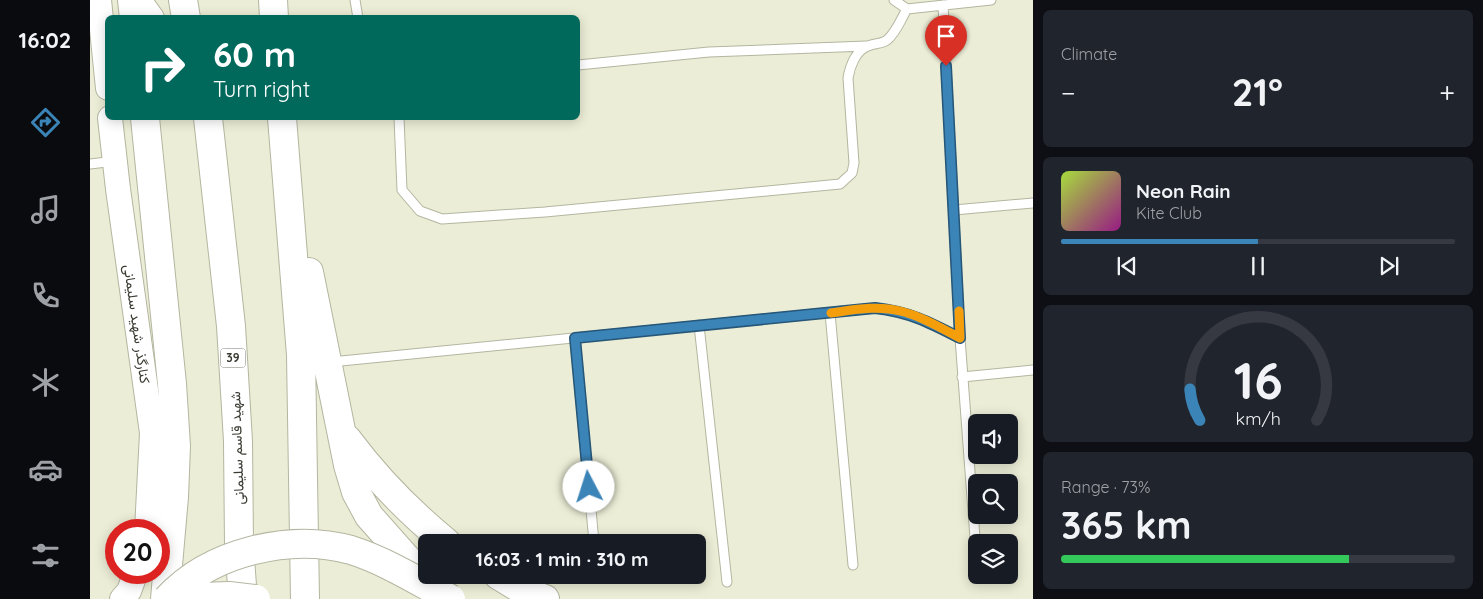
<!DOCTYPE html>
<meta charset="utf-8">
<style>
body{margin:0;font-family:Quicksand,Vazirmatn,sans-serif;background:#20242c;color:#f1f3f6;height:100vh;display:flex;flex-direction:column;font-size:19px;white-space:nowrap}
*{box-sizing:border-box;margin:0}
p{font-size:16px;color:#9ea1a6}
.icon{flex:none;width:28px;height:28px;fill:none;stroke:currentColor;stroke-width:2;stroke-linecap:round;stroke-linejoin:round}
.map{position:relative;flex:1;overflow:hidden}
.details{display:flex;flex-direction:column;gap:10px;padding:10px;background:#0d0f14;width:450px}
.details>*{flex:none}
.guide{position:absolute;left:15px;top:15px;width:475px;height:105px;border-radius:8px;box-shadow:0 2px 12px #0003;background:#00695c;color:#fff;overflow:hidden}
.tools{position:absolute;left:878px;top:414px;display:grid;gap:10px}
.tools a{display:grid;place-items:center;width:50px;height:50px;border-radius:8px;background:#171b24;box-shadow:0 2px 12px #0003;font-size:25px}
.speed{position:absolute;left:15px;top:519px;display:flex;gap:10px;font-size:25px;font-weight:700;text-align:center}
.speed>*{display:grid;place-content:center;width:65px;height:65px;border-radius:50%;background:#171b24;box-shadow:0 2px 12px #0003;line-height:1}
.speed .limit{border:8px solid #d22;background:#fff;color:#111}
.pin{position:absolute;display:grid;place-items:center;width:42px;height:42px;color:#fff;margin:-51px -21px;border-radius:50% 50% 50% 0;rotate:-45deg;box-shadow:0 0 5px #0007}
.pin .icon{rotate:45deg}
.me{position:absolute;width:55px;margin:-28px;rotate:355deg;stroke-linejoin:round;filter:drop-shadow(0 0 4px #0008)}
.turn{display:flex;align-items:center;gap:18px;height:105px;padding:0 25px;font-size:22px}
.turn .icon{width:65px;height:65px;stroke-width:2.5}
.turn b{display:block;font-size:35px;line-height:42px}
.big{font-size:38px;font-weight:700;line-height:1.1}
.details .widget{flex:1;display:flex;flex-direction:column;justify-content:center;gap:8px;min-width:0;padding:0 18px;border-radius:8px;background:#20242c}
.details .dial{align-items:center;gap:0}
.dial svg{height:130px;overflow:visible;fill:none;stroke:#363941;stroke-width:7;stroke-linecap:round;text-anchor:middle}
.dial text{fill:#f1f3f6;stroke:none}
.song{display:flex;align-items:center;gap:15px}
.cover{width:60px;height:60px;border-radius:8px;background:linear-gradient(135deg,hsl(80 70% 55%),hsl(310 70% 35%))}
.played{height:5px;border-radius:2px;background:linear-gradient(90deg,#3b84b8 50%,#363941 50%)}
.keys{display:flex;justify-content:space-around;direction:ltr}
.heat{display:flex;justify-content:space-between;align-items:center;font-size:28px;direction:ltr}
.charge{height:8px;border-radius:4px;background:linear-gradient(90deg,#34c759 73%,#363941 0)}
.trip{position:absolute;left:328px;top:534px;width:288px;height:50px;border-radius:8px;background:#171b24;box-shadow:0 2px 12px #0003;font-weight:700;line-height:50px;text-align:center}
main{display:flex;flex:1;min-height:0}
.tabs{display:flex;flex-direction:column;width:90px;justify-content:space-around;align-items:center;background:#090b0e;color:#9ea1a6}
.tabs .icon{width:35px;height:35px}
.tabs .active{color:#3b84b8}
.tabs b{font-size:22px;color:#f1f3f6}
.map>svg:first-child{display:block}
</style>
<main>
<nav class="tabs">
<b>16:02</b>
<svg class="icon active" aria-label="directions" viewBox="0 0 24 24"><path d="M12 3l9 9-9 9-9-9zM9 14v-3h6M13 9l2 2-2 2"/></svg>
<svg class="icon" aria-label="music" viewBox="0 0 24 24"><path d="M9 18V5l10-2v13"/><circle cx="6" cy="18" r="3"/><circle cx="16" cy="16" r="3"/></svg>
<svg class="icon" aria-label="phone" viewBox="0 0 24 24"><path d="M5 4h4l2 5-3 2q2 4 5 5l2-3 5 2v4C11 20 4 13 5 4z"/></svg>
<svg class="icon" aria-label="climate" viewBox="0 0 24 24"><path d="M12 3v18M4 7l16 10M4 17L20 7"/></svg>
<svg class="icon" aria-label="car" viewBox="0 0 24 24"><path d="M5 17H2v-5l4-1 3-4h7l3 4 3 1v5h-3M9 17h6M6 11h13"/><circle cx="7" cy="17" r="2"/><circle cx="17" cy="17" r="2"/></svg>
<svg class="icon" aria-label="filters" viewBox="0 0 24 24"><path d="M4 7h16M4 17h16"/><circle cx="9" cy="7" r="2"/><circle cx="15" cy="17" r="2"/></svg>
</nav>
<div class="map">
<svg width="943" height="599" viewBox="0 0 943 599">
<rect width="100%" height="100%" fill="#ebedd6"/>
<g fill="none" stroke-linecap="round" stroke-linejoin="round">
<g stroke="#b4b6a0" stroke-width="11">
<path id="lane" d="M265 0 268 18
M804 0 817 9 901 0
M853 5 870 338
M488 65 619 52 776 46
M309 118 312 190 330 211 352 219 455 212 750 184 762 173 764 163 758 78C760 66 766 50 778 46 785 43 792 44 797 40 806 33 811 19 817 9
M0 164 25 161
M864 210 943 203
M740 313 763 565
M609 325 637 582
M485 338 504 542
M241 362 785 308C820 312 839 322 870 338L886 551
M872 377 943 370"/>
</g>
<g stroke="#b4b6a0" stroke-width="26">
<path id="secondary" d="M9 0 18 88
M49 0 62 18
M20 118 28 189 62 433 57 530
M32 599 39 591 46 572"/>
</g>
<g stroke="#b4b6a0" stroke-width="30">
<path id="highway" d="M42 0 44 18
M93 0 96 18
M183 0 184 18
M55 118 82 384 86 446 84 497 75 599
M118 118 141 326 148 441 149 545 153 599
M192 118 211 355 215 599
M219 272 258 465 266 492 279 516 343 588
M257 439C286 478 318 511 356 542
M408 575 434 591 455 599"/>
</g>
<use href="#lane" stroke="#fff" stroke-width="9"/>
<use href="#secondary" stroke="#fff" stroke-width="24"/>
<use href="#highway" stroke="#fff" stroke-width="28"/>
<g stroke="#b4b6a0" stroke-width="30" stroke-linecap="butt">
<path id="highway-bridge" d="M111 597 139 596 166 599
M77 599C120 552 200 533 261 550 296 561 329 582 361 599"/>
</g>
<use href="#highway-bridge" stroke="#fff" stroke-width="28"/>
</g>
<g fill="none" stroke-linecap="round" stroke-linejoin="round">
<g stroke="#265678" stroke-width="12">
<path id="route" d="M499 487 485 338 785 308C820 312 839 322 870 338L856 66"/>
</g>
<use href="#route" stroke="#3b84b8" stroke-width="9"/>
<path stroke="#f59e0b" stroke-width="9" d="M741 313C763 310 787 305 810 311 831 316 851 328 870 338L869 311"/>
</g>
<g text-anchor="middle" stroke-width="4.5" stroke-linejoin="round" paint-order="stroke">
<rect fill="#fff" stroke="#74756f" stroke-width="1" x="130.5" y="348.5" width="25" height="19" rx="4"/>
<g font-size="12" font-weight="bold" fill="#393a31">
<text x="143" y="362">39</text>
</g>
<g font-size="14" fill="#393a31" stroke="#fff">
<text transform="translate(47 324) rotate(82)" y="5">کنارگذر شهید سلیمانی</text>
<text transform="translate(147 448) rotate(-92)" y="5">شهید قاسم سلیمانی</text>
</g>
</g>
</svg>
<div class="tools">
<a><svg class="icon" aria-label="sound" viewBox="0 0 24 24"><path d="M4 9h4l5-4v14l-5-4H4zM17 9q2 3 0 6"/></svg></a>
<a><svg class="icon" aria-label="search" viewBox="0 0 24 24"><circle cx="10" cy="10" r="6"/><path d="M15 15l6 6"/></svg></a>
<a><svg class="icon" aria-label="layers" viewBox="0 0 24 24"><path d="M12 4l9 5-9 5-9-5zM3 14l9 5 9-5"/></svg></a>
</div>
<div class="speed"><div class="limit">20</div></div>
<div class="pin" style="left:856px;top:66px;background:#d93025"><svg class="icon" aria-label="arrive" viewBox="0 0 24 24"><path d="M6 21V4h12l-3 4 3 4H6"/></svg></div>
<svg class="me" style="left:499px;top:487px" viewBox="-20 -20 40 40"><circle r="19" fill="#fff"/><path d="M0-13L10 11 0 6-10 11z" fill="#3b84b8"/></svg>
<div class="trip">16:03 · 1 min · 310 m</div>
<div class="guide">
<div class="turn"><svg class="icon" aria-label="right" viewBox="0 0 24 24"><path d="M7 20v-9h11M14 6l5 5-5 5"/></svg><div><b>60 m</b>Turn right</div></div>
</div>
</div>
<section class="details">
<div class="widget"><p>Climate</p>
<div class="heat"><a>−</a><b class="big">21°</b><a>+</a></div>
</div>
<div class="widget">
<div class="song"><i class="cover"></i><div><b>Neon Rain</b><p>Kite Club</p></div></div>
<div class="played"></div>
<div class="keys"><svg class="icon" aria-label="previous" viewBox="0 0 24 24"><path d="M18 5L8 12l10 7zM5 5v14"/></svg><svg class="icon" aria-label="pause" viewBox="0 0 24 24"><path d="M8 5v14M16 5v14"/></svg><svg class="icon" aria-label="next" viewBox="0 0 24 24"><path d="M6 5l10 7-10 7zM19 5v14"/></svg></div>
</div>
<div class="widget dial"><svg viewBox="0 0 100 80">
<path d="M14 69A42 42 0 1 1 86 69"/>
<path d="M14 69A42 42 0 0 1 8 50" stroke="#3b84b8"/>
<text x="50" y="56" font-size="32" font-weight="700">16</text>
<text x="50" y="72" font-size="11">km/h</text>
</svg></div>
<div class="widget"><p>Range · 73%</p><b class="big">365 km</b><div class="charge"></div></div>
</section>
</main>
